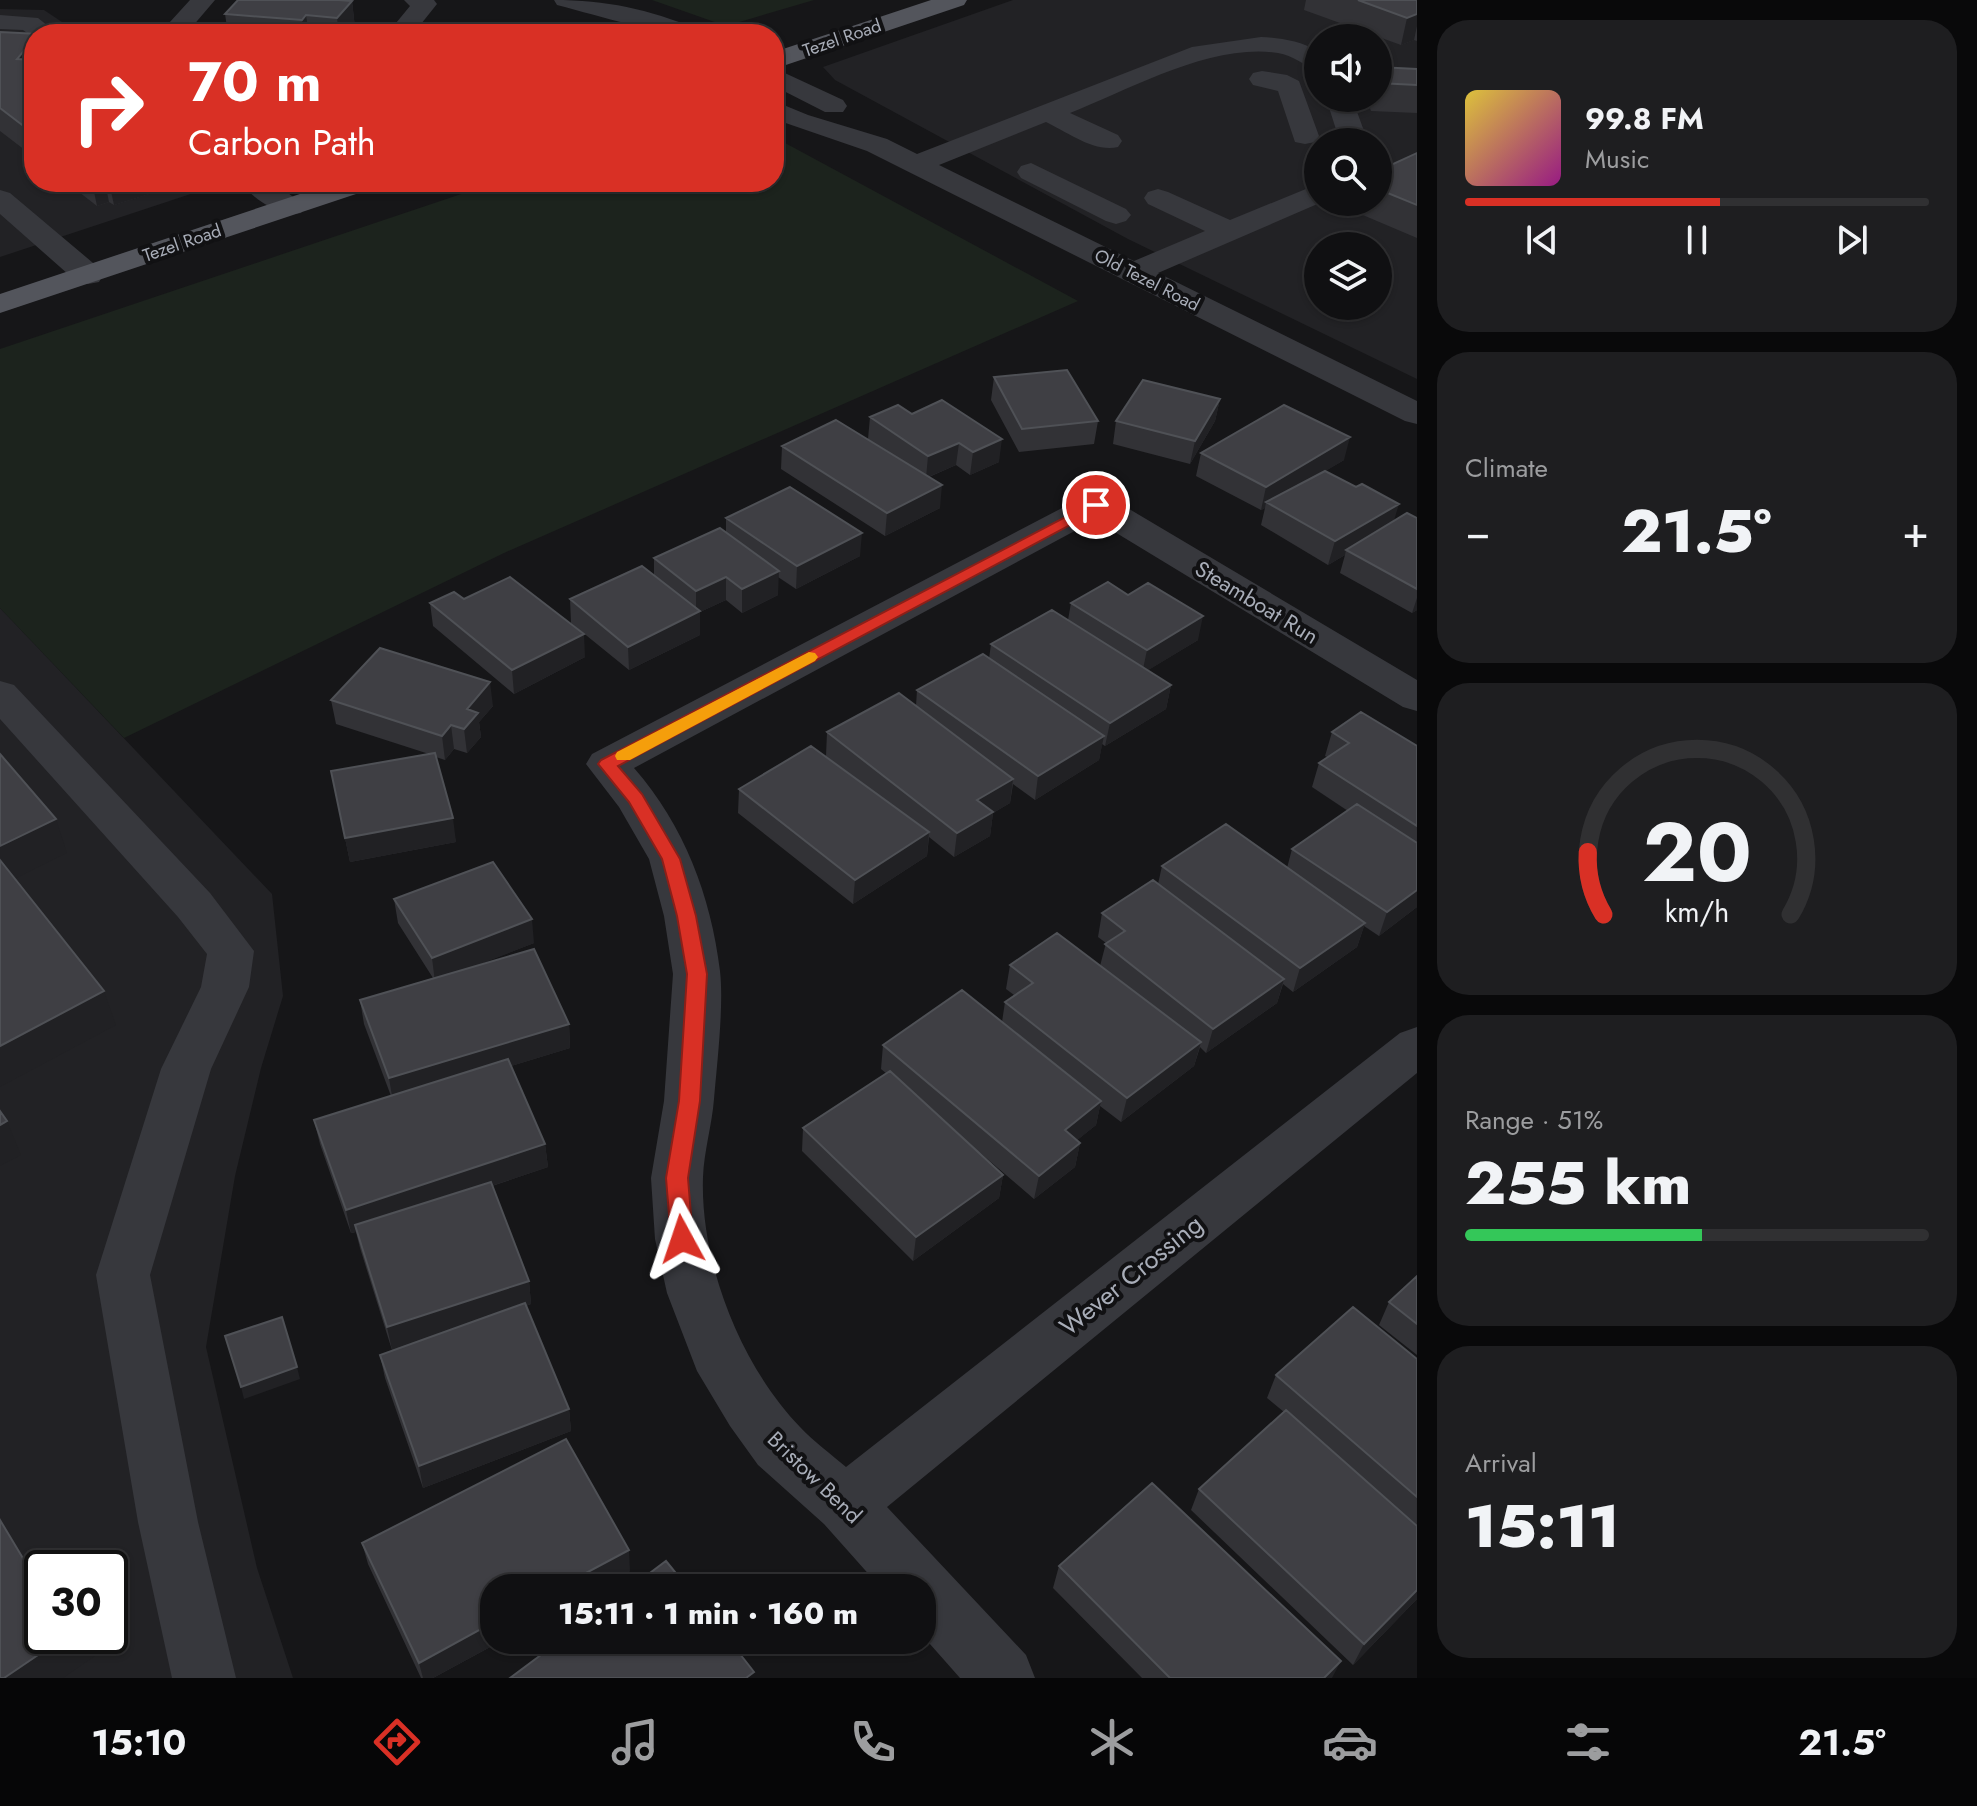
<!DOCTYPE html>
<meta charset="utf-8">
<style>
body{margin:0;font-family:Jost,sans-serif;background:#1e1e20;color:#f1f3f6;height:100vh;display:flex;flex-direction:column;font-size:30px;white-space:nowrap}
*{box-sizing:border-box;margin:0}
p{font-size:26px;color:#9c9d9f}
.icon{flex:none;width:44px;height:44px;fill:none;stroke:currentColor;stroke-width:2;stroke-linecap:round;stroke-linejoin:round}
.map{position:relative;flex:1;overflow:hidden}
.panel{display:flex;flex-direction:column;gap:20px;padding:20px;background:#09090a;width:560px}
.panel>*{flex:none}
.hud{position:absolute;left:24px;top:24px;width:760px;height:168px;border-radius:32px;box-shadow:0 2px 6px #0004,0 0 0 2px #303032;background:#d93025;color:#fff;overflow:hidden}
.fabs{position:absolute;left:1304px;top:24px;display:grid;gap:16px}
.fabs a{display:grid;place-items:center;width:88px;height:88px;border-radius:50%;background:#101012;box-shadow:0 2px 6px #0004,0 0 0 2px #303032;font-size:40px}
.speed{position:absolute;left:24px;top:1550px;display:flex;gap:16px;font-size:40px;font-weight:700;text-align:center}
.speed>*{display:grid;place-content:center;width:104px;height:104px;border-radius:50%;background:#101012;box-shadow:0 2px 6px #0004,0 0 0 2px #303032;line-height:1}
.speed .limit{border:4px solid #111;border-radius:12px;background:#fff;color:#111}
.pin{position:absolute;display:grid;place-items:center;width:68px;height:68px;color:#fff;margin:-34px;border:4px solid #fff;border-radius:50%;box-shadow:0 2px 8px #0007}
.me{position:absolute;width:88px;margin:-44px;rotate:355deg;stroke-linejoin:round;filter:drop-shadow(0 0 6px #0008)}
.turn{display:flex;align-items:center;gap:28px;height:168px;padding:0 32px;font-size:36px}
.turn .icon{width:104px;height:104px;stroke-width:2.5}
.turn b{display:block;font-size:56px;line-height:68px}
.big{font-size:60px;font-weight:800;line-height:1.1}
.panel .widget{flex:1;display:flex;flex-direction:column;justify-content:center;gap:12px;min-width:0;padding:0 28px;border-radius:32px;background:#1e1e20}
.panel .dial{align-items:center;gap:0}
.dial svg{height:208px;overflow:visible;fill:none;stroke:#303032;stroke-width:7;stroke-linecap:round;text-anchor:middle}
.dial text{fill:#f1f3f6;stroke:none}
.song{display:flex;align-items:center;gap:24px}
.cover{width:96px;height:96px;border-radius:12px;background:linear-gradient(135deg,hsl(50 70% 55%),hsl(310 70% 35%))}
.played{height:8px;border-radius:4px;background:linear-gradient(90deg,#d93025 55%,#303032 55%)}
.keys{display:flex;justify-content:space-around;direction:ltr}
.heat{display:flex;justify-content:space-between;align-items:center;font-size:44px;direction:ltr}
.charge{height:12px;border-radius:6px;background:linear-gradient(90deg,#34c759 51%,#303032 0)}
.trip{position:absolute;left:480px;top:1574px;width:456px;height:80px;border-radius:32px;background:#101012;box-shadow:0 2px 6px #0004,0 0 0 2px #303032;font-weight:800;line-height:80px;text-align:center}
.dock{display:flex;height:128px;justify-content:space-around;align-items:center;background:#060607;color:#9c9d9f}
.dock .icon{width:56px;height:56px}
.dock .on{color:#d93025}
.dock b{font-size:36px;color:#f1f3f6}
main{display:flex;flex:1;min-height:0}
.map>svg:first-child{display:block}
</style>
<main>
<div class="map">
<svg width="1417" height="1678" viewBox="0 0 1417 1678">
<rect width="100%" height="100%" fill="#161618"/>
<path fill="#222225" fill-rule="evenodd" d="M1013 0H1417V379L1128 239 835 80 823 67ZM1318 38H1378V98H1318ZM1318 142H1378V202H1318ZM1318 246H1378V306H1318Z
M0 9 44 10 80 34H34V182H227L0 257Z
M0 608 272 894 283 996 261 1068 235 1176 206 1347 257 1568 293 1678H0ZM42 1568H110V1636H42Z"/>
<path fill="#1c231d" d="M652 0H814L726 26Z
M774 137 1078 301 504 553 124 738 0 608V349L497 182H774Z"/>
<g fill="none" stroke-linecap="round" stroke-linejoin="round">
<path fill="#37383d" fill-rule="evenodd" d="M190 0H215L186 34H159Z
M404 0H434L437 4 413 34H387L410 6Z
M554 0C606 0 648 9 697 29L701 34C653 34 604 17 557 5Z
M0 15 38 18 58 34H34V38L23 30 0 29Z
M1261 37C1281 38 1300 41 1318 51V70C1304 66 1293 55 1278 53 1211 43 1131 89 1070 113L1118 135 1122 141 1118 147C1095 153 1067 132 1046 122L939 165 1134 261 1205 231 1148 204 1144 198 1148 192 1158 189 1168 192 1230 220 1318 184V202H1322L1158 273 1417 401V424L1405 421 867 151 774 119V101L808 115 887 139 917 154 1192 47Z
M774 68 843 100 847 106 843 112H825L774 86Z
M1262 71 1287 75 1299 81 1319 136 1315 142 1305 144 1295 142 1278 91 1253 85 1249 79 1253 73Z
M1326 98H1352L1368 142H1340Z
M1031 163 1126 209 1131 215 1126 221 1116 224 1106 221 1021 178 1017 172 1021 166Z
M241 182H274L306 207 301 213C281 218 252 199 241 182Z
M0 190 10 193 99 268 103 275 99 282 88 284 77 282 0 214Z
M1096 494 1109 497 1417 680V711L1403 707 1095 520 634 768C684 825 711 896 720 971 724 1005 717 1064 714 1099 712 1125 704 1151 703 1177 700 1263 741 1366 800 1427 814 1442 831 1454 846 1467L1400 1033 1417 1027V1073L887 1507 1026 1655 1035 1678H960L922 1635V1588H881L824 1524 758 1465 730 1426 697 1371 667 1293 655 1239 651 1178 664 1101 673 974 664 916 649 859 619 807 586 764 592 754 1083 497Z
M0 681 14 685 210 893 254 951 249 987 211 1069 150 1275 198 1522 236 1678H172L138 1522 96 1275 161 1069 201 987 207 954 178 917 0 719Z"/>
<path fill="#53555c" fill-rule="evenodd" d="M931 0H967L964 5 774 69V52Z
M336 182H378L374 188 0 313V294Z"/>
</g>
<path fill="#323236" d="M1306 0H1417V41L1414 40 1401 45 1304 10Z
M352 1 355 28 350 34H228L225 14Z
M0 32 34 34V157L0 131Z
M1378 67 1417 69V113L1371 111 1366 98H1378Z
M1417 153V238L1351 210 1353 202H1378V171Z
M66 182H188L114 205 109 202 97 206Z
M994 377 1098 421 1094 444 1019 452 991 400Z
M1220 399 1215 421 1190 464 1113 444 1116 421Z
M912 414 999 462 970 475 956 465 929 477 940 508 885 536 781 469 782 446 868 439 870 417Z
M1201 453 1344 460 1325 471 1394 521 1417 518V610L1412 613 1340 573 1345 555 1328 565 1261 525 1265 508 1261 510 1196 476Z
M726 518 860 556 796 589 778 577V595L742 613 726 600 700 612V635L629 670 571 623 570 599 654 576V558L726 532Z
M464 599 585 657 514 694 433 626 430 603Z
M1071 603 1198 640 1148 670 1171 685 1166 709 1105 746 1102 744 1099 760 1035 800 1013 784 1010 803 993 813 990 836 954 857 929 837 927 856 853 904 738 813 739 789 846 772 826 756 827 732 916 706 917 690 989 659 991 644 1068 620Z
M331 700 493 706 479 722 481 737 467 753 454 749 445 760 436 757 456 842 350 862 331 771 429 754 336 724Z
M1332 732 1417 746V907L1379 936 1364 926 1357 947 1293 992 1283 984 1277 1003 1206 1053 1200 1047 1194 1066 1121 1122 1100 1106 1096 1125 1077 1140 1080 1143 1075 1167 1034 1199 978 1151 1003 1175 999 1198 913 1261 802 1151 803 1128 887 1074 881 1069 883 1045 1002 1022 1005 1002 1014 995 1006 989 1010 965 1100 966 1106 943 1098 937 1102 913 1158 884 1162 866 1287 868 1292 849 1348 811 1312 787 1319 763 1327 757 1325 756Z
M394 899 534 943 472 967 569 1024 570 1048 511 1066 545 1144 548 1167 492 1186 529 1281 531 1304 526 1306 569 1409 571 1431 423 1488 385 1378 380 1355 432 1337 392 1350 360 1248 356 1232 351 1233 320 1144 314 1120 391 1096 364 1024 360 1000 433 978 398 923Z
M1417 1276V1355L1379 1325 1389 1302Z
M1417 1359V1599L1353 1665 1191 1510 1199 1489 1284 1412 1267 1398 1276 1375Z
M362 1543 630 1571 433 1678H421L368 1564Z
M1059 1566 1332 1678H1142L1053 1588Z"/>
<path fill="#212124" d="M352 1 355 28 350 34H339L337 18Z
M1417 14V26L1414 40 1401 45 1407 18Z
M306 15 309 34H304L302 20Z
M34 39V75L17 59Z
M92 182H105L109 202 97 206Z
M109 182H188L114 205Z
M1220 399 1215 421 1190 464 1195 441Z
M1350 437 1344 460 1270 505 1266 502 1265 508 1261 510 1266 487Z
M1002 439 999 462 970 475 973 452Z
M959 443 956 465 926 478 928 456Z
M942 485 940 508 885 536 887 513Z
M1399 504 1392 527 1346 550 1345 555 1328 565 1335 541Z
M862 533 860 556 796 589 797 566Z
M779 571 778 595 742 613V589Z
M726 577V600L700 612V635L629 670 628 647 696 613V591Z
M1417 598V610L1412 613Z
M1203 616 1198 640 1142 674 1147 650Z
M584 634 585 657 514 694 512 670Z
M490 682 493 706 479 722 481 737 467 753 464 729 467 709Z
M1171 685 1166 709 1105 746 1110 723Z
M451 725 454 749 445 760 442 736Z
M1104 736 1099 760 1035 800 1038 776Z
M1013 779 1010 803 993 813 990 836 954 857 957 833 977 800Z
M453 818 456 842 350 862 345 838Z
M56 819 67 853 4 884 0 873V846Z
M929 832 927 856 853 904 855 880Z
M1417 890V907L1379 936 1387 912Z
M532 919 534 943 435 982 432 958Z
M1365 923 1357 947 1293 992 1300 968Z
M1284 979 1277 1003 1206 1053 1213 1029Z
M104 991 116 1025 0 1087V1046Z
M569 1024 570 1048 393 1102 389 1078Z
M1201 1042 1194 1066 1121 1122 1127 1098Z
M1101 1101 1096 1125 1060 1154 1065 1130Z
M7 1121 21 1155 0 1166V1125Z
M1080 1143 1075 1167 1034 1199 1039 1176Z
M545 1144 548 1167 357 1231 355 1225 356 1232 351 1233 346 1210Z
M1003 1175 999 1198 913 1261 916 1237Z
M529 1281 531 1304 392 1350 387 1327Z
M297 1367 300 1379 244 1399 241 1387Z
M569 1409 571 1431 423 1488 419 1466Z
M629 1550 630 1571 599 1588H558Z
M1417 1590V1599L1353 1665 1364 1644Z
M494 1622V1640H503L433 1678H423L419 1663Z
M66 1636H110L114 1643 63 1678H4Z
M1341 1661 1332 1678H1324Z"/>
<path fill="#3f3f44" stroke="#4f5156" stroke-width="2" d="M238 0H339L352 1 337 18 306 15 302 20 225 14Z
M1358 0H1417V14L1407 18Z
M0 32 39 34H34V39L17 59 34 60V134L0 108Z
M1378 67 1417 69V85L1378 83Z
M1417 153V205L1378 189V171Z
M1067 370 1098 421 1022 429 994 377Z
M1143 380 1220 399 1195 441 1116 421Z
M942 400 1002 439 973 452 959 443 928 456 870 417 898 405 912 414Z
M1284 405 1350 437 1266 487 1201 453Z
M836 420 942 485 887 513 782 446Z
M1325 471 1356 487 1362 484 1399 504 1335 541 1266 502Z
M790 487 862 533 797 566 726 518Z
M1407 513 1417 518V589L1346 550Z
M720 528 779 571 742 589 726 577 696 591 654 558Z
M642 566 700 611 628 647 570 599Z
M510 577 584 634 512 670 430 603 454 592 464 599Z
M1108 582 1128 595 1148 583 1203 616 1147 650 1071 603Z
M1052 610 1171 685 1110 723 991 644Z
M380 648 490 682 467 709 478 713 464 729 451 725 442 736 331 700Z
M983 654 1104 736 1038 776 917 690Z
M899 693 1013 779 977 800 993 812 957 833 827 732Z
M1361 712 1417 746V826L1319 763 1349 743 1332 732Z
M811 746 929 832 855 880 739 789Z
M435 753 453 818 345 838 331 771Z
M0 754 56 819 0 846Z
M1357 804 1417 843V890L1387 912 1292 849Z
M1226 824 1365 923 1300 968 1162 866Z
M0 860 104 991 0 1046Z
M493 862 532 919 432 958 394 899Z
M1153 880 1284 979 1213 1029 1105 944 1125 931 1102 913Z
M1057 933 1201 1042 1127 1098 1005 1002 1033 983 1010 965Z
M534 949 569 1024 389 1078 360 1000Z
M962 990 1101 1101 1065 1130 1080 1143 1039 1176 883 1045Z
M508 1059 545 1144 346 1210 314 1120Z
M890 1071 1003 1175 916 1237 803 1128Z
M0 1111 7 1121 0 1125Z
M491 1182 529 1281 387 1327 355 1225Z
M1417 1276V1324L1389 1302Z
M525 1303 569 1409 419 1466 380 1355Z
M1353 1307 1417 1359V1497L1276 1375Z
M282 1317 297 1367 241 1387 225 1336Z
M1286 1410 1417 1526V1590L1364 1644 1199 1489Z
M566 1439 629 1550 558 1588H494V1622L419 1663 362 1543Z
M1152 1483 1341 1661 1324 1678H1170L1059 1566Z
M0 1520 42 1590V1636H66L4 1678H0Z
M666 1561 688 1588H630Z
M561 1640H729L754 1672 746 1678H510Z"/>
<path fill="#d93025" stroke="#8d1f18" stroke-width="2" d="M1096 501 1104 505 1102 508 618 766 642 794 680 859 696 916 707 974 700 1101 688 1178 693 1239 690 1245 682 1248 674 1245 671 1239 666 1178 679 1101 687 974 677 916 662 859 629 802 598 764 601 760Z"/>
<path fill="#f59e0b" d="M809 652 815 653 818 657 815 661 630 760H617L615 756 617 752Z"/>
<g text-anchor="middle" stroke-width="8" stroke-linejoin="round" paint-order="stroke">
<g font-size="18" fill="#a8adb8" stroke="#111113">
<text transform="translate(842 38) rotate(-19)" y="6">Tezel Road</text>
<text transform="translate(182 243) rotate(-19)" y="6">Tezel Road</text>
<text transform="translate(1147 280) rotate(27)" y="6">Old Tezel Road</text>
</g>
<g font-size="22" fill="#a8adb8" stroke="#111113">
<text transform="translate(1257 602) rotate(31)" y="8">Steamboat Run</text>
<text transform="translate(815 1477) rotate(44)" y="8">Bristow Bend</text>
</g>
<g font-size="26" fill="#a8adb8" stroke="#111113">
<text transform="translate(1131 1275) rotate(-39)" y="9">Wever Crossing</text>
</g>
</g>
</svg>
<div class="fabs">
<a><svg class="icon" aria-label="sound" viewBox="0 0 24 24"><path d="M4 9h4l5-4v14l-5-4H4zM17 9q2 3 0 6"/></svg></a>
<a><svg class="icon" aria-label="search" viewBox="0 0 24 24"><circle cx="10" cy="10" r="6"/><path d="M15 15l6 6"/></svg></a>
<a><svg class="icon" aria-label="layers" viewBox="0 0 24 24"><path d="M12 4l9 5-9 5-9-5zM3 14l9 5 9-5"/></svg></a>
</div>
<div class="speed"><div class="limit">30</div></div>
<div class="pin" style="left:1096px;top:505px;background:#d93025"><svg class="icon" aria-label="arrive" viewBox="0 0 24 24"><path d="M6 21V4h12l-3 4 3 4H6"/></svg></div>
<svg class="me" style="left:682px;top:1239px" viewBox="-20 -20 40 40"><path d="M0-17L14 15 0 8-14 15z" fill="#d93025" stroke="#fff" stroke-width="4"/></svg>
<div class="trip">15:11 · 1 min · 160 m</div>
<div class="hud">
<div class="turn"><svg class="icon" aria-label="right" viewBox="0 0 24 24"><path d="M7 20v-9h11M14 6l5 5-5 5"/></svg><div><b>70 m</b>Carbon Path</div></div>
</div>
</div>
<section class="panel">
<div class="widget">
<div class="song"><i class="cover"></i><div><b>99.8 FM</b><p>Music</p></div></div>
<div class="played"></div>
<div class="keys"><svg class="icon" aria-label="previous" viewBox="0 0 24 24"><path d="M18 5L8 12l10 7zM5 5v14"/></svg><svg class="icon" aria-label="pause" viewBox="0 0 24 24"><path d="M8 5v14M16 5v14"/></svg><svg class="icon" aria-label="next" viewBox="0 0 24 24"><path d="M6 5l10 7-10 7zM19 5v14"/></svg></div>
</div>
<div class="widget"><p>Climate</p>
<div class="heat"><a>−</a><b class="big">21.5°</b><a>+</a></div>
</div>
<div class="widget dial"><svg viewBox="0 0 100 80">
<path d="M14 69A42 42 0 1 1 86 69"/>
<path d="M14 69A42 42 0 0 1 8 45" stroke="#d93025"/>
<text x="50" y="56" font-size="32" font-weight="700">20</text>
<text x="50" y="72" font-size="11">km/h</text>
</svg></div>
<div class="widget"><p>Range · 51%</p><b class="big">255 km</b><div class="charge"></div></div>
<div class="widget"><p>Arrival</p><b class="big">15:11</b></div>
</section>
</main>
<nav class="dock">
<b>15:10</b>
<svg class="icon on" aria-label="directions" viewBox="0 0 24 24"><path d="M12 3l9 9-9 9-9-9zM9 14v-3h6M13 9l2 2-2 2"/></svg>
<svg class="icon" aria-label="music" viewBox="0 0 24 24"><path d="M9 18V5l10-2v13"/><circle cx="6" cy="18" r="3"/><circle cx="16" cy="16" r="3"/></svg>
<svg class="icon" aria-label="phone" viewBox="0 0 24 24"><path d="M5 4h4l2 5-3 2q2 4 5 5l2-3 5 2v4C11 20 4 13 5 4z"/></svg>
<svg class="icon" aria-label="climate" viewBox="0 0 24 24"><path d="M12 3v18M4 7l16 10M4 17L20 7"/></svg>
<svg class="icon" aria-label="car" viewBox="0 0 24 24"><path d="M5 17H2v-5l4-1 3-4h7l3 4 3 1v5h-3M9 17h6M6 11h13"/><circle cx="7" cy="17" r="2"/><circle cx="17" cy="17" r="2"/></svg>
<svg class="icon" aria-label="filters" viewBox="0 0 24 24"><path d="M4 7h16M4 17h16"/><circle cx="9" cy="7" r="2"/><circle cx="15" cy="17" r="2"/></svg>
<b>21.5°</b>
</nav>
